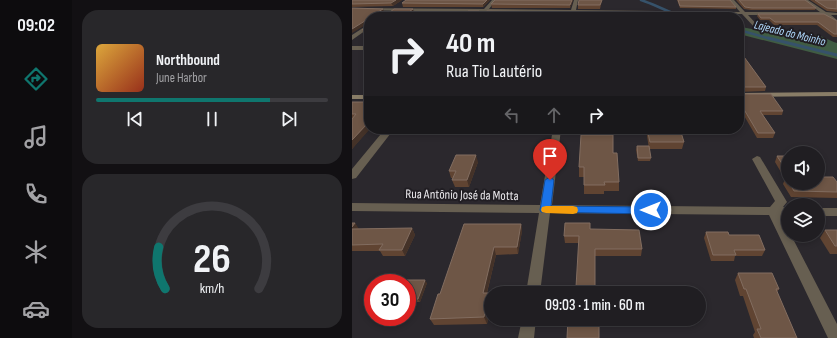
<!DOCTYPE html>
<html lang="pt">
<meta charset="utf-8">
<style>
body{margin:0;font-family:"Sofia Sans Condensed",sans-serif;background:#28272a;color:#f1f3f6;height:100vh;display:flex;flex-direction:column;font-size:15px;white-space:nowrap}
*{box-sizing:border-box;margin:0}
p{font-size:13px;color:#a2a2a5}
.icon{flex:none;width:22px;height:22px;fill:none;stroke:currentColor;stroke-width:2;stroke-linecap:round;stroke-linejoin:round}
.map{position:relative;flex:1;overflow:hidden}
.drawer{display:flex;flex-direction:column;gap:10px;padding:10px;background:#121013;width:280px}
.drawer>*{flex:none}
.top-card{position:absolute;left:12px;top:12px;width:380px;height:122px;border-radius:16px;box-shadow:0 2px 6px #0003,0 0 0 1px #3d3c40;background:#201e22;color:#f1f3f6;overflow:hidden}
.controls{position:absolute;left:429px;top:146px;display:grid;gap:8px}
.controls a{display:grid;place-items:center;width:44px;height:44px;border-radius:50%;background:#201e22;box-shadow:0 2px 6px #0003,0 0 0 1px #3d3c40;font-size:20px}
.speed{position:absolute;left:12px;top:274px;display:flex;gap:8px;font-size:20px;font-weight:700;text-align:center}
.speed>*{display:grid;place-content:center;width:52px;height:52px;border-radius:50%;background:#201e22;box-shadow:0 2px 6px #0003,0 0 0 1px #3d3c40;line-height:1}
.speed .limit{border:6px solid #d22;background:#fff;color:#111}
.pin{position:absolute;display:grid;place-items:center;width:34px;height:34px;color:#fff;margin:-41px -17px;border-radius:50% 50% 50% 0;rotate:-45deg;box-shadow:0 0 4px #0007}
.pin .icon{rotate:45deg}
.me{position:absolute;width:44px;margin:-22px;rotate:270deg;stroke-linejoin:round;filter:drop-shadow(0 0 3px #0008)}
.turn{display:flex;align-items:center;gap:14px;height:84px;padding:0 16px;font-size:18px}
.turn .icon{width:52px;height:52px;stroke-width:2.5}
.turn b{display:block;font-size:28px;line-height:34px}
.lanes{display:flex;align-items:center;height:38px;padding:0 16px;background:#0003;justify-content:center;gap:20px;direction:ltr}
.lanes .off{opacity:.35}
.drawer .widget{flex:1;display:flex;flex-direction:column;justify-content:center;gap:6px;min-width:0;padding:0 14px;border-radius:16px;background:#28272a}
.drawer .dial{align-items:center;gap:0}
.dial svg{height:104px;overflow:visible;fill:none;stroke:#3d3c40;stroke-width:7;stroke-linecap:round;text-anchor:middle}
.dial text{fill:#f1f3f6;stroke:none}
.song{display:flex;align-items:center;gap:12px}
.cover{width:48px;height:48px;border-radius:6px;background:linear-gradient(135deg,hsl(40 70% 55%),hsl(10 70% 35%))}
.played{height:4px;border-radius:2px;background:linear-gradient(90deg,#0f766e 75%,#3d3c40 75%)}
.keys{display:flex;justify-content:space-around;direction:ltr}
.trip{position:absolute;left:132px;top:286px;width:222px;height:40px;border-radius:20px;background:#201e22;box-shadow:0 2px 6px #0003,0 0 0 1px #3d3c40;font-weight:600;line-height:40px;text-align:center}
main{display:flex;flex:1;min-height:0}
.tabs{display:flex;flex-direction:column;width:72px;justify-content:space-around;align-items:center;background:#0d0c0e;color:#a2a2a5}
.tabs .icon{width:28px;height:28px}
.tabs .selected{color:#0f766e}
.tabs b{font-size:18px;color:#f1f3f6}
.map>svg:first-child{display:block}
</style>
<main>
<nav class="tabs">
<b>09:02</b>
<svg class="icon selected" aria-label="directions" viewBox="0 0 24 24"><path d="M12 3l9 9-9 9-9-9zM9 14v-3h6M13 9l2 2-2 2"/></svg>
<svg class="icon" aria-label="music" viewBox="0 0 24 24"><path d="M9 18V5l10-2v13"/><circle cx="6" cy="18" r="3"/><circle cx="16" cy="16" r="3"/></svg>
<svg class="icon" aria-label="phone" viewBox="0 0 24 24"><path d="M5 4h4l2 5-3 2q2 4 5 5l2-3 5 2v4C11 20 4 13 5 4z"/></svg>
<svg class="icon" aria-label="climate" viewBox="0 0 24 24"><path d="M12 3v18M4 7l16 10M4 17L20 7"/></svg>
<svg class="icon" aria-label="car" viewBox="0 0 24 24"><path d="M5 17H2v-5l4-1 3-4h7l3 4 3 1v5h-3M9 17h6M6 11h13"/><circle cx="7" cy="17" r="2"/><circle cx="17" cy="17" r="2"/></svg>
</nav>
<section class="drawer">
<div class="widget">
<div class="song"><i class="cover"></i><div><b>Northbound</b><p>June Harbor</p></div></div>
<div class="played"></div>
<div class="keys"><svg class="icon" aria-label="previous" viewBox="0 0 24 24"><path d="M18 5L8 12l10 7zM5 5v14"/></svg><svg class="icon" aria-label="pause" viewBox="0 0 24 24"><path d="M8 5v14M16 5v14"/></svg><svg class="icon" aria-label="next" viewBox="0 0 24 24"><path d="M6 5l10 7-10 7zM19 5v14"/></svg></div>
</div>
<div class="widget dial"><svg viewBox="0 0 100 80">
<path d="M14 69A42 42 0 1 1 86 69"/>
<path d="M14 69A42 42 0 0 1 9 37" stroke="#0f766e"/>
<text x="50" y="56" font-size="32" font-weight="700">26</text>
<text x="50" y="72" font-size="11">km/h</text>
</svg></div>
</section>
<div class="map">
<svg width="485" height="338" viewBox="0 0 485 338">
<rect width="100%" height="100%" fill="#2b282d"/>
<path fill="#405c43" d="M387 27C413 30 437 40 463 41L457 36C465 32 477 41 485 43V59L387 34Z"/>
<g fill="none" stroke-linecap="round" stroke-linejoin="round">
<path stroke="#36526a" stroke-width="2.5" d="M289 0C304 5 316 12 331 17
M387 30 419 39"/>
<path stroke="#36526a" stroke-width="3" d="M416 38 485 55"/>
<path fill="#675f51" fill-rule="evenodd" d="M140 0H144L137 9 219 10 222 0H226L224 10 388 12 378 0H382L393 12H468L451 0H456L474 12 485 13V15H479L485 20V24L472 15H396L408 28 405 30 390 14 223 13V17H217L219 13 135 12 131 15 129 14 130 12 0 10V8L132 9Z
M17 24V28L0 40V35Z
M0 46H13L16 48 13 50H0Z
M33 129H42L4 178 0 179V169Z
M201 129H209L200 205 418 207 423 201 400 159 405 156 408 157 435 202 431 207H436V215H429L436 229V235H439L485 324V338H476L417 215 198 213 188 293H174L187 213 0 211V203L188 205Z
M466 208H485V216H466Z
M170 319H184L182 338H166Z"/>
<path fill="#897d67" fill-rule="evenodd" d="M485 92V96L387 97V93Z
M0 95H17V99H0Z"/>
</g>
<path fill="#604432" d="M0 0H50L41 6 0 7Z
M138 0 131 7H51L50 3Z
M221 0 218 8H140L139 4Z
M250 0 248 9H226V5Z
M325 0H378L384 7V9L328 8Z
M384 0H453L464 8 463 10H399L392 9Z
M458 0H485V12L475 11Z
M406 14 485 21V37H481L465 25H422L417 20H408L405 16Z
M17 24V34L12 33 10 30Z
M387 50 414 87 413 91 387 92Z
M387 93V94L431 111 430 115H411L423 133 421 138H405L387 107Z
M0 102H17V129L0 149Z
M294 129H328L332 142 330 149H297Z
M285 146 299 158 298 161H286L284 150Z
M261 153 267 182V191H252V194H232V177H227V167Z
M425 156H436V183L485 182V198L439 197 431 184 433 179 423 162Z
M126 162 117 187H103L100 180 101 178H99L97 171Z
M0 223H3L6 229 60 228 63 235 53 256H31L28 251H0Z
M169 224 170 231 166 254 144 255 135 293 139 299V302L135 324 82 325 78 319 88 294Z
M239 229 290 249 289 256H243L227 243H213L212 236Z
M473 230H485V254H478L468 238Z
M354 232 377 235 413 250 410 256H383L382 261H359L352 238Z
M386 273 427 289 425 292 445 338H402L401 335 403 332 391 296H388L383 280Z
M55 283H75L68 302H55Z
M216 319H262V320H247Z"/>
<path fill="#443228" d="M44 0H50L41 6 39 3Z
M135 0H138L131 7V4Z
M220 0H221L218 8V5Z
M31 9 32 12 27 16 26 12Z
M61 9 62 13 56 17H50Z
M16 19 17 23 0 33V29Z
M16 123 17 125V129H18L0 149V140Z
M124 155 126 162 117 187 115 180Z
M3 223 7 229 0 230V227Z
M169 224 170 231 166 254 165 247Z
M60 228 63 235 53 256 50 250Z
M142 247 144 255 133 300 131 293Z
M73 280 75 283 68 302 66 299Z
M137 293 139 299V302L135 324 132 317Z"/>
<path fill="#6e5646" stroke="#826d60" d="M0 0H44L39 3 0 4Z
M54 0H135L131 4 50 3Z
M143 0H220L218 5 139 4Z
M227 0H250L248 5H226Z
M326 0H378L384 7 328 6Z
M387 0H453L464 8H400L393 7Z
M463 0H485V9L475 8Z
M0 8 31 9 26 12 27 15H34L42 9H61L50 17H17V24L16 19 0 29Z
M116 11H127L130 14 135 11 216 12 215 15 217 16H224V12L279 15 278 17H110Z
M406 14H472L485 21V34H482L466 22H423L418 18H409Z
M17 24V30H10Z
M387 50 414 87H388L387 89Z
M387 93V94H419L431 111H408L423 133H406L387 101Z
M0 102H17V123H16L0 140V119L4 114H0Z
M295 129H328L332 142H298Z
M229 135H261V153H265L267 182H252L253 185H232V167H227Z
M285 146H297L299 158H286Z
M104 155H124L115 180H100L104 171H97Z
M425 156H436V173Z
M466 177H481L485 182V192L442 191 437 183H466Z
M0 223H3L0 227Z
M213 223H238V229L287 230 290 249H243V287H261L262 293H218L219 287H224L227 236H212Z
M112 224H169L165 247H142L131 293H137L132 317 78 319 86 294H88Z
M60 228 50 250H27L31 244 0 245V229Z
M473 230H485V246H483Z
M354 232H376L377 235H407L413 250H382L384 255H361Z
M386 273H420L427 289H424L445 338H409L405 329H409L394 289H392Z
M55 280H73L66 299H55V283H54Z
M216 319H247V338H215Z"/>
<path fill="#1a73e8" stroke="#114b97" d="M198 177 202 180 199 206 299 207 303 208 304 210 303 213 299 214 189 212 188 210 193 180Z"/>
<path fill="#f59e0b" d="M194 206H221L225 207 226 210 225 213 221 214 194 213 190 212 189 210 190 207Z"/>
<g text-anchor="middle" stroke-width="4" stroke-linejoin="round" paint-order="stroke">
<g font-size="12" font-style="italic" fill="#b1dafe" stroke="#211e23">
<text transform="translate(438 33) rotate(14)" y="4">Lajeado do Moinho</text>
</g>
<g font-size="13" fill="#ebe9ed" stroke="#211e23">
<text transform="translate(110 194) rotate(1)" y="5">Rua Antônio José da Motta</text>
</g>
</g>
</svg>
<div class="controls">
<a><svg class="icon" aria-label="sound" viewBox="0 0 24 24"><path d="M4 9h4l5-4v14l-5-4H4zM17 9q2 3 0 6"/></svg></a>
<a><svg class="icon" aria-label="layers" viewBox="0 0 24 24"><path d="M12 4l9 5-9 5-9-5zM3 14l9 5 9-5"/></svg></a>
</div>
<div class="speed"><div class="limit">30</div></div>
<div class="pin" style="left:198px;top:180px;background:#d93025"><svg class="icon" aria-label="arrive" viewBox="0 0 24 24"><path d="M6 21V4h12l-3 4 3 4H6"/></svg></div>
<svg class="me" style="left:299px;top:210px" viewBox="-20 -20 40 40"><circle r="17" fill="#1a73e8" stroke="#fff" stroke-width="3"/><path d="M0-11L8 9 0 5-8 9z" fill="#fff"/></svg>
<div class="trip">09:03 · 1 min · 60 m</div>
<div class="top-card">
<div class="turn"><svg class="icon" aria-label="right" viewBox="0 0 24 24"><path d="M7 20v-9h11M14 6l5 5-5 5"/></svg><div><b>40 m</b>Rua Tio Lautério</div></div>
<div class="lanes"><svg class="icon off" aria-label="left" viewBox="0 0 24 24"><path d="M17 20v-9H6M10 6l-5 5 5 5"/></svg><svg class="icon off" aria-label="ahead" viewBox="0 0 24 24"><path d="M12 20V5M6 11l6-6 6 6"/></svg><svg class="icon" aria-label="right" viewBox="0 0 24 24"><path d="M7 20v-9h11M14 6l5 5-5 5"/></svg></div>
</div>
</div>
</main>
